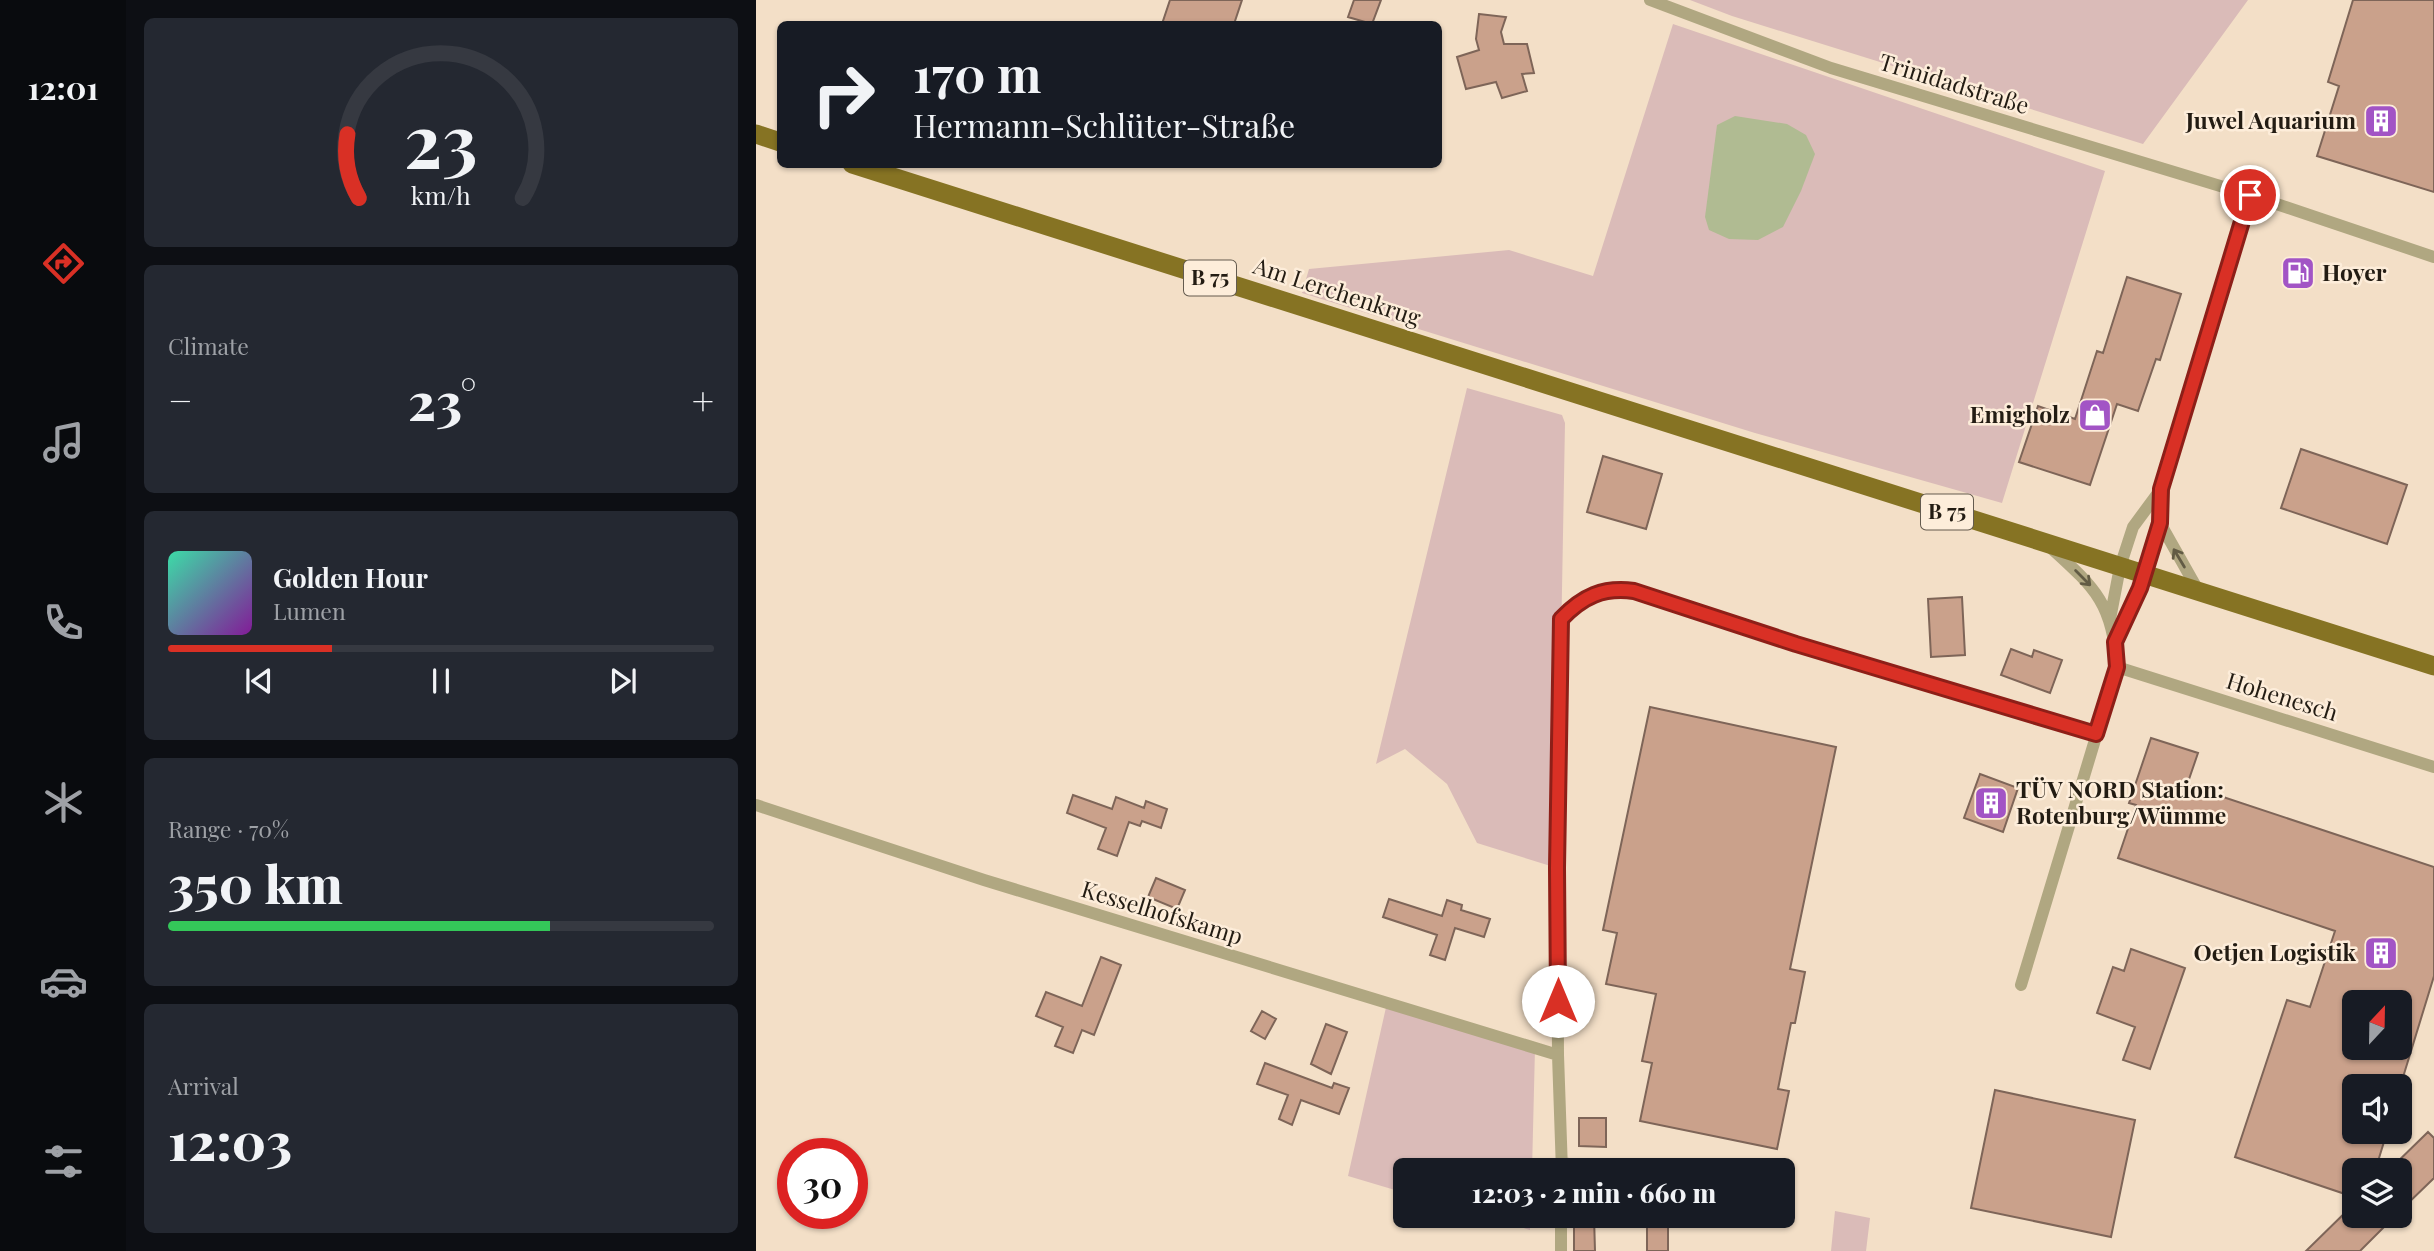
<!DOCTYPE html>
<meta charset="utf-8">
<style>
body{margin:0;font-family:"Playfair Display",serif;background:#242831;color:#f1f3f6;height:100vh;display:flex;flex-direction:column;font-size:26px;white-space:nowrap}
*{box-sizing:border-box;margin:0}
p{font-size:23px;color:#9ea1a6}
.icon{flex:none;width:38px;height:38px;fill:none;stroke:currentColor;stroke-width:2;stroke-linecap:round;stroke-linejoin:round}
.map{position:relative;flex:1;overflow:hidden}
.panel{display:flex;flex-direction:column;gap:18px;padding:18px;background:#0d0f14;width:630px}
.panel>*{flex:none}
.guide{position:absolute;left:21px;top:21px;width:665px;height:147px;border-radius:10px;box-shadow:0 2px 5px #0004;background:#171b24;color:#f1f3f6;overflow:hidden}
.needle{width:46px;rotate:22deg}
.fabs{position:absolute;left:1586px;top:990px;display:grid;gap:14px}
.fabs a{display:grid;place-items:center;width:70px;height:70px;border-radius:10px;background:#171b24;box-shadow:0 2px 5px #0004;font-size:35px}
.speed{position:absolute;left:21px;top:1138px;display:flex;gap:14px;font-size:35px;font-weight:700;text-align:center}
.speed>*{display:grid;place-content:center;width:91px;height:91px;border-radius:50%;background:#171b24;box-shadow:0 2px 5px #0004;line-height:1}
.speed .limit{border:10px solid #d22;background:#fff;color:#111}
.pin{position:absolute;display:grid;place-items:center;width:60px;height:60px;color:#fff;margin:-30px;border:4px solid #fff;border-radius:50%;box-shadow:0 2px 7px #0007}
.me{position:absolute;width:77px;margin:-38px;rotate:0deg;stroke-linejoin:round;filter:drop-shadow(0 0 5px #0008)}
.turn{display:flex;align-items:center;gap:24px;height:147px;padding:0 21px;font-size:32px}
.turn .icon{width:91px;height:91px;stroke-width:2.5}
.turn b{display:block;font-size:49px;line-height:60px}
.big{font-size:52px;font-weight:800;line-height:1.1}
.panel .card{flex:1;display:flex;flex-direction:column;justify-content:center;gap:10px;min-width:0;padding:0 24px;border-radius:10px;background:#242831}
.panel .dial{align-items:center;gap:0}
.dial svg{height:182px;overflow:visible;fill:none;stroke:#363941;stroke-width:7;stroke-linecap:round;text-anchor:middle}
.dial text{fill:#f1f3f6;stroke:none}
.song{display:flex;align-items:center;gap:21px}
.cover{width:84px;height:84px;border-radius:10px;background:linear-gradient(135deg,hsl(160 70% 55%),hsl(290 70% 35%))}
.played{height:7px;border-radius:4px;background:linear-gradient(90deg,#d93025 30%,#363941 30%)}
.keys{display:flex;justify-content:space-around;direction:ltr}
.heat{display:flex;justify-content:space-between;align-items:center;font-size:38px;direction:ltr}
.charge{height:10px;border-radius:5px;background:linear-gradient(90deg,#34c759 70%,#363941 0)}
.trip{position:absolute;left:637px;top:1158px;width:402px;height:70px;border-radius:10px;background:#171b24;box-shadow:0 2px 5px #0004;font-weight:800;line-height:70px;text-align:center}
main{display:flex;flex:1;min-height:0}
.tab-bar{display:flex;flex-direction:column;width:126px;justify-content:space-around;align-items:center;background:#090b0e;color:#9ea1a6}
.tab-bar .icon{width:49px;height:49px}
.tab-bar .selected{color:#d93025}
.tab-bar b{font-size:32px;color:#f1f3f6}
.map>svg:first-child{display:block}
</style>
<main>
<nav class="tab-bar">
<b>12:01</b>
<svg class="icon selected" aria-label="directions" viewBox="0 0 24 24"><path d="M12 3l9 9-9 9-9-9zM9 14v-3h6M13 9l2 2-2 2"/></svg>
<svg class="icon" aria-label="music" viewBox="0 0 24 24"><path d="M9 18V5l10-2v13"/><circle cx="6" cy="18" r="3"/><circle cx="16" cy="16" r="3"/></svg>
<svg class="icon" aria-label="phone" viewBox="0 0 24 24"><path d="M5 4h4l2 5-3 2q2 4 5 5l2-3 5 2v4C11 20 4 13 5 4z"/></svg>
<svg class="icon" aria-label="climate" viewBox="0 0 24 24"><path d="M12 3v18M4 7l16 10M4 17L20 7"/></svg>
<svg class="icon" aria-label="car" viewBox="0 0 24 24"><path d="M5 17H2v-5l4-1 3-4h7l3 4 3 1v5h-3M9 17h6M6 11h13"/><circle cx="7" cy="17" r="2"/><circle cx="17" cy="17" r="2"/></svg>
<svg class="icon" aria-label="filters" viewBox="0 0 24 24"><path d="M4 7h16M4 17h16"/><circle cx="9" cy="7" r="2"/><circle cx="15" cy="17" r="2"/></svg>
</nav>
<section class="panel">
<div class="card dial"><svg viewBox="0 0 100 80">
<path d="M14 69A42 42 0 1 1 86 69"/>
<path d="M14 69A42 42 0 0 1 9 41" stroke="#d93025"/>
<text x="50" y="56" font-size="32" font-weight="700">23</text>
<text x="50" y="72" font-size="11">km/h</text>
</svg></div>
<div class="card"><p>Climate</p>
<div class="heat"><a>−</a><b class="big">23°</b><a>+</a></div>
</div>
<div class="card">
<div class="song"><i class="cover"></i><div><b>Golden Hour</b><p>Lumen</p></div></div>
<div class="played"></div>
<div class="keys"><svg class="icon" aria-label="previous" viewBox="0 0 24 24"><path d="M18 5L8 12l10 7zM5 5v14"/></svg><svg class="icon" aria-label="pause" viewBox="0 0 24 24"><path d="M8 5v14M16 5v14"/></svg><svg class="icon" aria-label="next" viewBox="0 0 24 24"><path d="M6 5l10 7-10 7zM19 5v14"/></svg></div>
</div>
<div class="card"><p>Range · 70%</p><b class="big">350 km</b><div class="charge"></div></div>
<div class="card"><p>Arrival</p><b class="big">12:03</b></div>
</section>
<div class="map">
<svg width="1678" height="1251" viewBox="0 0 1678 1251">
<rect width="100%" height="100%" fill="#f3dfc7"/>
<path fill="#dabbb8" d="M934 0H1492L1387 144 976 16Z
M917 24 1349 171 1246 503 999 433 546 293 553 269 753 250 837 276Z
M711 388 806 415 809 423 801 868 721 843 691 784 649 749 620 764Z
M631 1003 779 1048 776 1171H649V1193L592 1176Z
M1079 1211 1114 1218 1110 1251H1075Z
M729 1216H774V1230Z"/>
<path fill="#b0bb92" d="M979 116 1031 124 1050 135 1059 154 1045 191 1027 227 1002 240 973 239 953 230 949 217 961 125Z"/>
<path fill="#caa18b" stroke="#7e6558" stroke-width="2" fill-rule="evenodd" d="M414 0H486L478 24H406Z
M598 0H625L616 24 592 17Z
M1597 0H1678V192L1561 156 1583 86 1572 82Z
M723 14 750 17 745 32 748 44H771L778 73 766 74 771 91 746 98 740 82 710 89 701 57 723 50 720 39Z
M1371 277 1425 294 1404 360 1400 359 1382 411 1361 404 1334 485 1263 462 1282 406 1319 419 1341 351 1347 353Z
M1545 449 1651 485 1631 544 1525 508Z
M847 456 906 474 890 529 831 512Z
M1206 597 1209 655 1175 657 1172 599Z
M1255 649 1276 657 1278 650 1306 660 1294 693 1245 675Z
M894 707 1080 747 1034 969 1049 972 1039 1023H1035L1022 1089 1033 1091 1021 1149 884 1121 896 1063 886 1061 900 994 850 984 861 933 847 930Z
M1395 738 1442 753 1431 785 1678 867V976L1644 1087H1598V1132H1631L1619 1171H1598V1197L1479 1157 1531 1000 1554 1007 1579 931 1362 858 1380 805 1373 803ZM1598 1003H1643V1048H1598Z
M1224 774 1262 788 1247 832 1208 818Z
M317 795 356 809 360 797 388 808 390 801 411 809 405 828 386 821 384 826 373 822 361 856 342 849 350 828 311 813Z
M400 878 429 890 421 909 392 897Z
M633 899 686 916 691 900 706 905 705 910 734 919 728 937 699 928 689 960 674 955 681 935 627 917Z
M1375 949 1429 968 1394 1069 1367 1060 1379 1027 1341 1013 1357 967 1368 971Z
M345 957 365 965 338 1035 326 1030 317 1053 299 1046 307 1027 280 1016 290 992 326 1006Z
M506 1011 520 1019 509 1039 495 1031Z
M570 1024 591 1032 575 1074 555 1064Z
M509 1063 576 1088 578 1083 593 1088 583 1114 545 1100 536 1125 523 1119 532 1095 501 1084Z
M1239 1090 1379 1120 1355 1237 1215 1208Z
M823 1118H850V1147L823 1146Z
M1672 1132 1678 1138V1178L1643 1212V1171H1632Z
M1598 1204V1216H1639L1604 1251H1550Z
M818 1216H838L839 1251H818Z
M891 1216H912V1251H891Z"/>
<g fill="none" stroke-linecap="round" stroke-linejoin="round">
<path stroke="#b0a781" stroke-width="12" d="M894 0 1075 68 1494 195 1678 257
M1404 523 1443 592
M1354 619 1364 567 1377 527 1405 489
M1360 642 1384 588 1404 523 1405 489 1494 195
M1361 667 1678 767
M0 805 228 880 802 1055
M1265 985 1361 667C1357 603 1339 588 1294 547
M807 1163 847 1171
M806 1171 802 1055 801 868 805 619C827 596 847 587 878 591L1040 644 1340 734
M805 1251V1216"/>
<path stroke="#867323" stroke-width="19" d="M0 134 24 142
M96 164 1678 666"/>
</g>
<defs><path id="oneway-shaft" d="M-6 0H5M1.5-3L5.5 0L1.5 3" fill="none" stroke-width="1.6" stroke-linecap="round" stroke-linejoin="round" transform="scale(1.75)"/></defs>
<g stroke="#625b44">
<use href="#oneway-shaft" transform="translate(1423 558) rotate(-121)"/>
<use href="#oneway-shaft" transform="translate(1327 578) rotate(45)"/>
</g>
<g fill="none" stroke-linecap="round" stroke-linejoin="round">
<g stroke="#8d1f18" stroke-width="18">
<path id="route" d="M802 1001 801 868 805 619C827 596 847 587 878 591L1040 644 1340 734 1361 667 1359 642 1384 588 1404 523 1405 489 1494 195"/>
</g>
<use href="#route" stroke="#d93025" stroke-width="12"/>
</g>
<defs>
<g id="building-square" transform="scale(1.75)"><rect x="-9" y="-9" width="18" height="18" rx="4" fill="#a254c5" stroke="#fdedda"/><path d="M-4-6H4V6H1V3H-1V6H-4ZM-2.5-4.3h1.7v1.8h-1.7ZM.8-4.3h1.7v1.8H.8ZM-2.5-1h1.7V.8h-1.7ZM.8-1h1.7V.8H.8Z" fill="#fff"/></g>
<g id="fuel-square" transform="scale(1.75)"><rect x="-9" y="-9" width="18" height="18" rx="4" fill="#a254c5" stroke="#fdedda"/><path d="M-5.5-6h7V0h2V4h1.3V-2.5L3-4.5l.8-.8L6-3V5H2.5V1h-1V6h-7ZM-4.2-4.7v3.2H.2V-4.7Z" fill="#fff"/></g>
<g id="shop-square" transform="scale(1.75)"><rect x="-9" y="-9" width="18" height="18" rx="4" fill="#a254c5" stroke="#fdedda"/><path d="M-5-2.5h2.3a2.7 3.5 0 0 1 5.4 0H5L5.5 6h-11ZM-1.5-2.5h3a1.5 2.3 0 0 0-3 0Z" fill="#fff"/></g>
</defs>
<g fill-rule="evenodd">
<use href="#building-square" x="1625" y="121"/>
<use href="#fuel-square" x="1542" y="273"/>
<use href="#shop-square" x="1339" y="415"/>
<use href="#building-square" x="1235" y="803"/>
<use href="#building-square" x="1625" y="953"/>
</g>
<g text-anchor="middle" stroke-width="5" stroke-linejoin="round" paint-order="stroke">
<g fill="#fdedda" stroke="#645b4f" stroke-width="2">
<rect x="428" y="260.5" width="52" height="35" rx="5"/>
<rect x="1165" y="494.5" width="52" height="35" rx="5"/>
</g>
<g font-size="21" font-weight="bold" fill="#231c13">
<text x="454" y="285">B 75</text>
<text x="1191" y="519">B 75</text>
</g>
<g font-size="23" fill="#231c13" stroke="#fdedda">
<text transform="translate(1198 84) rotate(17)" y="8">Trinidadstraße</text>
<text transform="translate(581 292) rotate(18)" y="8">Am Lerchenkrug</text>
<text transform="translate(1526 697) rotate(17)" y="8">Hohenesch</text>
<text transform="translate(406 913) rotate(17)" y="8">Kesselhofskamp</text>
</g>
<g font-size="23" font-weight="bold" fill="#231c13" stroke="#fdedda" text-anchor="end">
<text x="1600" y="129">Juwel Aquarium</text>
<text x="1566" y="281" text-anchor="start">Hoyer</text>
<text x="1314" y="423">Emigholz</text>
<text x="1260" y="798" text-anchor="start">TÜV NORD Station:<tspan x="1260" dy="26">Rotenburg/Wümme</tspan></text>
<text x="1600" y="961">Oetjen Logistik</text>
</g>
</g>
</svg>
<div class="fabs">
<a><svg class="needle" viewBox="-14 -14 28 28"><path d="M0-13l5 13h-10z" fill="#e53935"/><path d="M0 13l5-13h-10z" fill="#9ea1a6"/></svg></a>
<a><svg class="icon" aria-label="sound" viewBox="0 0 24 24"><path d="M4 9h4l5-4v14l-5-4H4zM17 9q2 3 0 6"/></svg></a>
<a><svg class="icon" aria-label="layers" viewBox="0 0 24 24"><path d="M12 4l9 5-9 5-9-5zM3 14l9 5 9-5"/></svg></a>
</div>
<div class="speed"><div class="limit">30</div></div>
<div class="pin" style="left:1494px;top:195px;background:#d93025"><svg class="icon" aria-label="arrive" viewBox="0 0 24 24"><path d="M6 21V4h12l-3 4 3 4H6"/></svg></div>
<svg class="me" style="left:802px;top:1001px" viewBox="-20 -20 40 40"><circle r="19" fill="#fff"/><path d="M0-13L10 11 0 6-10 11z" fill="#d93025"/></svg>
<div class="trip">12:03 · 2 min · 660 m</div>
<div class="guide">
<div class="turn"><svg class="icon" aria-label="right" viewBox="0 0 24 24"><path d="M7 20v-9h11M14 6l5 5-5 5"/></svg><div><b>170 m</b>Hermann-Schlüter-Straße</div></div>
</div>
</div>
</main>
